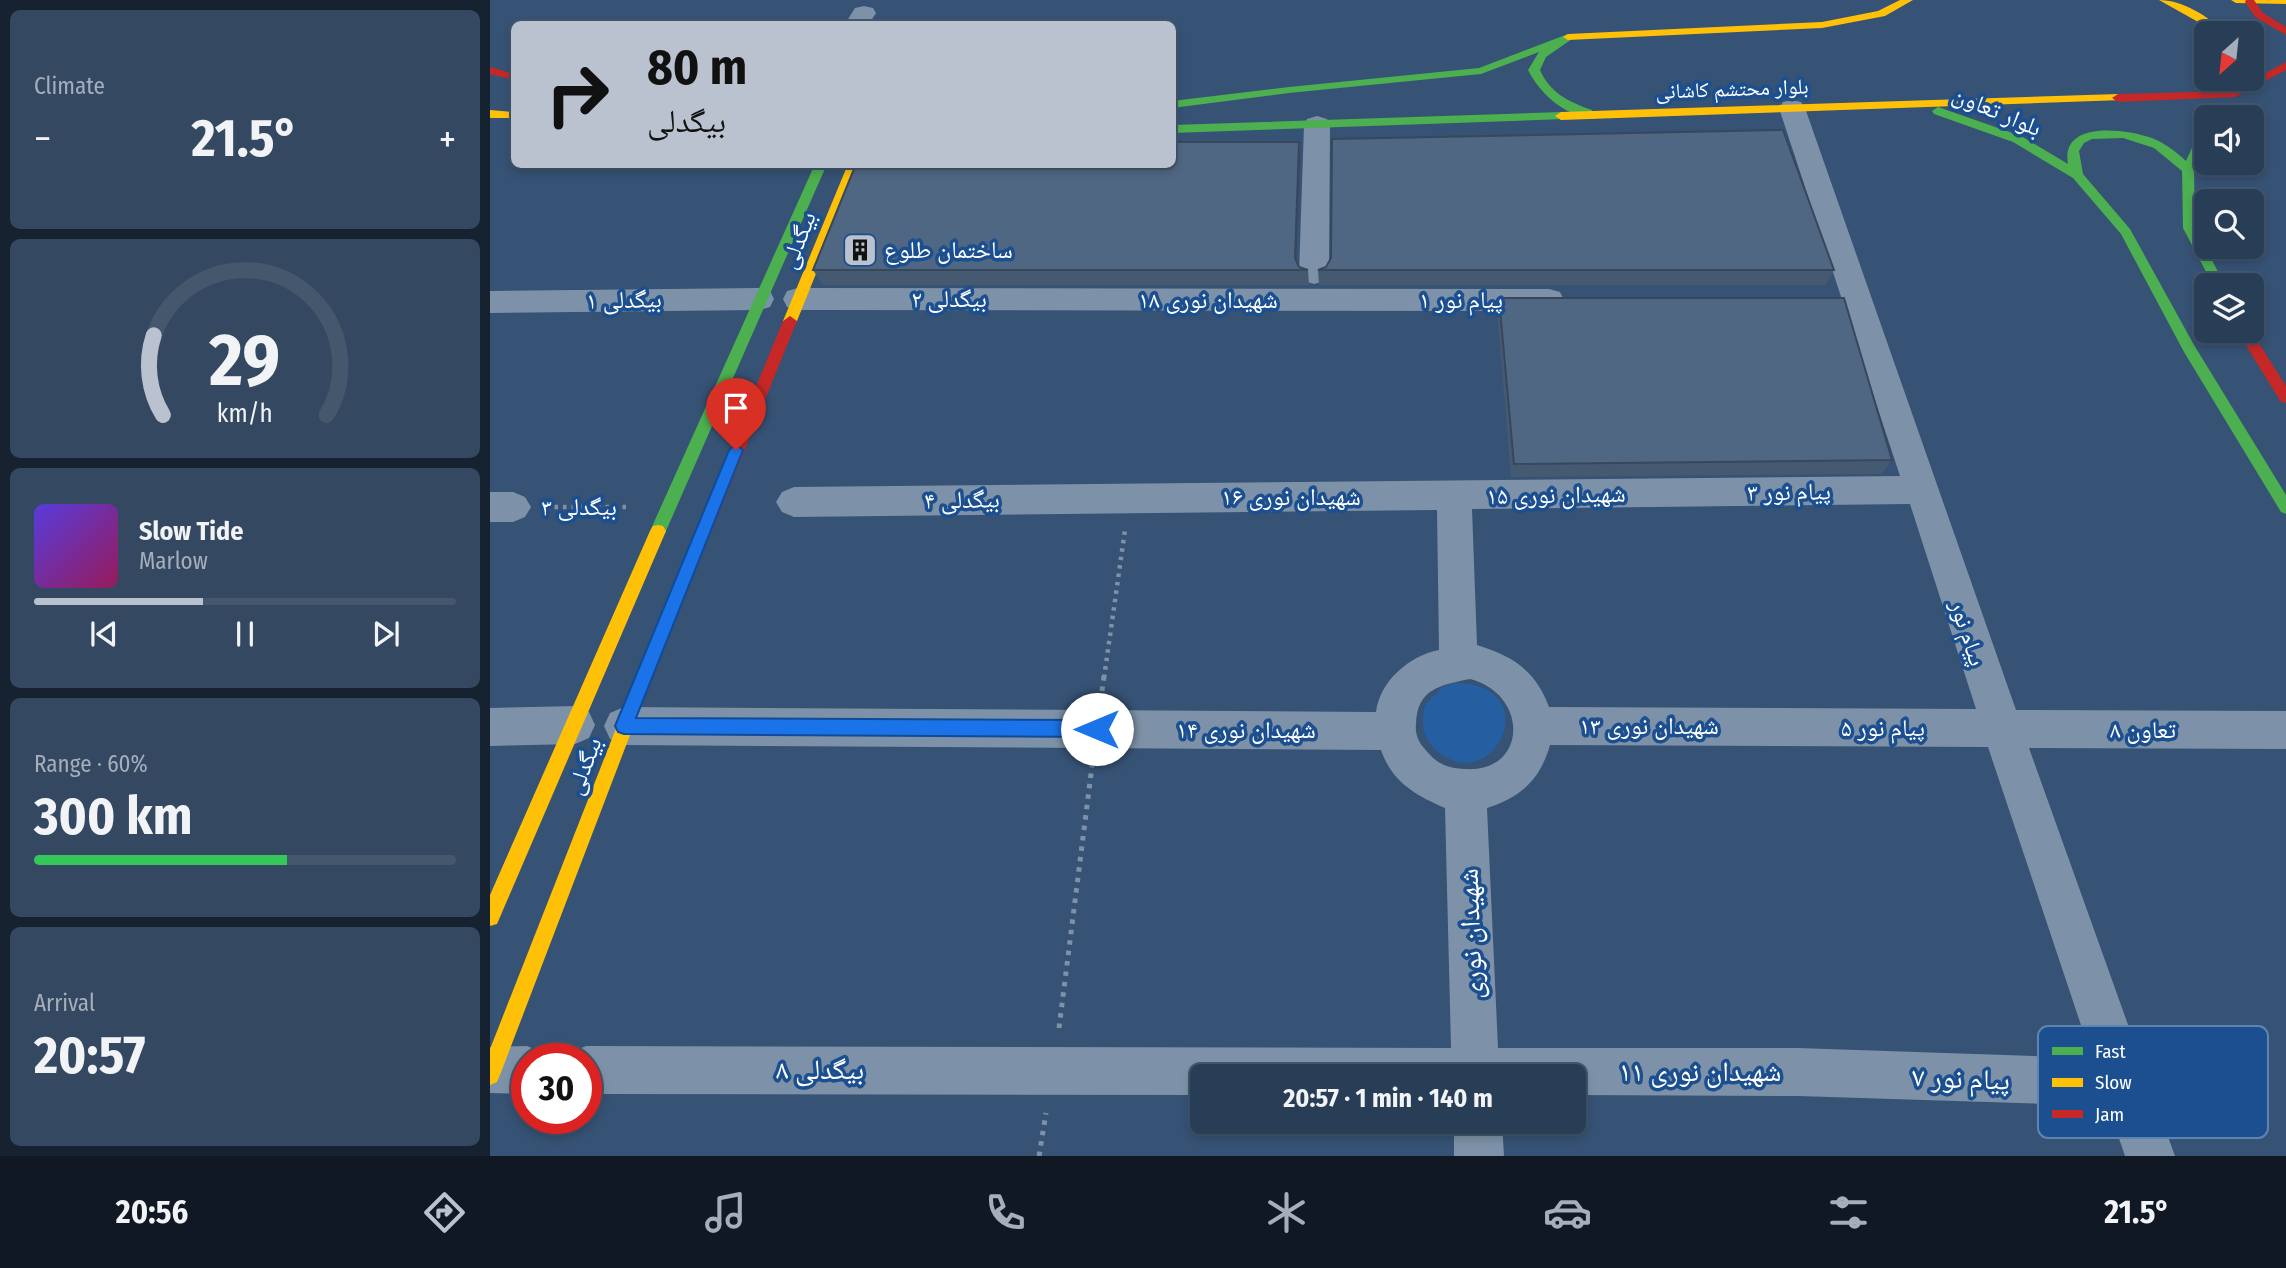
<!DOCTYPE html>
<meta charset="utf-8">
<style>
body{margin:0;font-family:"Fira Sans Condensed","Noto Naskh Arabic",sans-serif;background:#344961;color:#f1f3f6;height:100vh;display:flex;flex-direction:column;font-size:26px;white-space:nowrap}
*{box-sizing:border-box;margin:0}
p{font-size:23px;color:#a5aeba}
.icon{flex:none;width:38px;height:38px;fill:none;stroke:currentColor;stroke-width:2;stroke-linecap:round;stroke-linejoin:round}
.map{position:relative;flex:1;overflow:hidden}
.sheet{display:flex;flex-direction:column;gap:10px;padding:10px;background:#162230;width:490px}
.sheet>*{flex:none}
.banner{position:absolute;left:21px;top:21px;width:665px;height:147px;border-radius:10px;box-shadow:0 4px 10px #0003,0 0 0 2px #44576d;background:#b9c2ce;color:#111;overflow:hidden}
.needle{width:46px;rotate:207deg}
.controls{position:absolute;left:1704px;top:21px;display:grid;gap:14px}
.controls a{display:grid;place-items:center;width:70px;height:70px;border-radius:10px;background:#283e57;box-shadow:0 4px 10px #0003,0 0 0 2px #44576d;font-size:35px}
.speed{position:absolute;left:21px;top:1043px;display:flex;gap:14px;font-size:35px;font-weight:700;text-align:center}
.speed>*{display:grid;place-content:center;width:91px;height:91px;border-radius:50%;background:#283e57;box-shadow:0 4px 10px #0003,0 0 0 2px #44576d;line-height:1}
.speed .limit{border:10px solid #d22;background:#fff;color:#111}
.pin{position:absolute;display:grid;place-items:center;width:60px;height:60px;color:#fff;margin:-72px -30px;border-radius:50% 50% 50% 0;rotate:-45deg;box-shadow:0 0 7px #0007}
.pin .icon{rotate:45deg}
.me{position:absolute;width:77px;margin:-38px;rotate:270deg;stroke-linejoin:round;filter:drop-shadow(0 0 5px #0008)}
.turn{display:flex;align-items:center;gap:24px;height:147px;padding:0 21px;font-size:32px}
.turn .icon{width:91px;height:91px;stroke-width:2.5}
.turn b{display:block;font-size:49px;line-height:60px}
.big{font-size:52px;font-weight:700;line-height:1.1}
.sheet .widget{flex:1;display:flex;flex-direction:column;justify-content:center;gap:10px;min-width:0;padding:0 24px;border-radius:10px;background:#344961}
.sheet .dial{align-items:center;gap:0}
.dial svg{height:182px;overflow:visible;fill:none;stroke:#44576d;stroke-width:7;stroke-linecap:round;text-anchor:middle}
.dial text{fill:#f1f3f6;stroke:none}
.song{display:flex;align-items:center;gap:21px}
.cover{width:84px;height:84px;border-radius:10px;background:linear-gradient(135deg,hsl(250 70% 55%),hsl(330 70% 35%))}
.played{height:7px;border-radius:4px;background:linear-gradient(90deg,#b9c2ce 40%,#44576d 40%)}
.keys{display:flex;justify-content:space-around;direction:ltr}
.heat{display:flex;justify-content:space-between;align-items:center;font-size:38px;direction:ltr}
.charge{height:10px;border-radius:5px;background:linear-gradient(90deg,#34c759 60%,#44576d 0)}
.trip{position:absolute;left:700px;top:1064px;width:396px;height:70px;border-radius:10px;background:#283e57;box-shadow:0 4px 10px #0003,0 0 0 2px #44576d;font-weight:700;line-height:70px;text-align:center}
.dock{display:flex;height:112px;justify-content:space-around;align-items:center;background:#101923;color:#a5aeba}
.dock .icon{width:49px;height:49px}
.dock .current{color:#b9c2ce}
.dock b{font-size:32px;color:#f1f3f6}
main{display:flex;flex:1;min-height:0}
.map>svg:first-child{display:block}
</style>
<main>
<section class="sheet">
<div class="widget"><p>Climate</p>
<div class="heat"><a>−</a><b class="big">21.5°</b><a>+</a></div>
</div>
<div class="widget dial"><svg viewBox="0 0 100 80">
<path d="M14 69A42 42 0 1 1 86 69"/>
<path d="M14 69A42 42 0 0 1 10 34" stroke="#b9c2ce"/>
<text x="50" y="56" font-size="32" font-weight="700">29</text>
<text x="50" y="72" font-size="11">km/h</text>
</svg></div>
<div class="widget">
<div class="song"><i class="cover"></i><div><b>Slow Tide</b><p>Marlow</p></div></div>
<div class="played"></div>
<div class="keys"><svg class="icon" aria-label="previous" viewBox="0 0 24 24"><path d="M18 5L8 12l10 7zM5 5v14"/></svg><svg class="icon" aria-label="pause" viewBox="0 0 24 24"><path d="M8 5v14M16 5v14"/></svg><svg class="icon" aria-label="next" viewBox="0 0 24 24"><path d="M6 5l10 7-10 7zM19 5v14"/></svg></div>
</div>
<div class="widget"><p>Range · 60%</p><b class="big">300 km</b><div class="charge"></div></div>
<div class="widget"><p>Arrival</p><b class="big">20:57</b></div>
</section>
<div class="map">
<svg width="1796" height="1156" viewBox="0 0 1796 1156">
<rect width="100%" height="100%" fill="#365274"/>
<path fill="#265fa1" d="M965 683C1060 684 1002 801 946 750 932 737 931 723 935 705L953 687Z"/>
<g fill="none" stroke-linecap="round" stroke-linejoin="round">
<path stroke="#7d92a8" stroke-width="4.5" stroke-dasharray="3.5 5" stroke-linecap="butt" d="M56 507H138
M614 678 635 530"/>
<path stroke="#7d92a8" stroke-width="5" stroke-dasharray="4.5 6" stroke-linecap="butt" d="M612 691 614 676
M569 1028 602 766
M549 1156 556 1113"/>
<path fill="#7d92a8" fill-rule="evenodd" d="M374 6 383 8 386 13 379 24H355L365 8Z
M1302 100 1311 102 1315 108 1526 710 1796 711V749L1539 748 1685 1156H1635L1618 1106 1308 1096 1083 1095V1076H712V1095L96 1094V1059H77L79 1053 96 1046 961 1048 955 808C925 795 902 782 891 750L134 745 120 739 114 726 120 713 134 707 886 712C890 681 919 656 949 650L947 510 304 517 292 512 286 502 292 492 304 487 1410 476 1289 108 1293 102ZM1420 504 1486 709 1059 707C1046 671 1023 656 987 645L982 509ZM980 679C1040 695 1037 773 975 769 955 768 946 763 934 748 928 741 925 733 926 724 927 689 950 685 980 679ZM1060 745 1498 747 1602 1058 1308 1048H1008L997 808C1031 797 1050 780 1060 745Z
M827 116 837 119 840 125 839 273 835 281 824 284 813 281 809 273 814 125 817 119Z
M269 288 280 291 284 299 280 307 269 310 0 313V291Z
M308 288 1059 289 1070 292 1074 300 1070 308 1059 311 308 310 297 307 293 299 297 291Z
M0 492H23L35 497 41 507 35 517 23 522H0Z
M85 706 99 712 105 725 99 738 85 744 0 746V708Z
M37 1046 54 1053 56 1059H37V1094L0 1093V1047Z
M964 1122H1012L1014 1156H964Z"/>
<path fill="#4caf50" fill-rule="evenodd" d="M1078 34 1082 35V39L1056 57 1050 70C1060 93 1079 102 1102 110V116C1075 118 1049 92 1038 70L1049 52 991 74 799 93 682 108V101L799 87 989 68Z
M1448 107 1531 136 1578 164C1570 120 1635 129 1659 137 1674 142 1685 151 1696 161L1711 128 1717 124V141L1704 170 1705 228 1735 285H1723L1693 228 1692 171 1664 148 1633 138 1602 139 1594 143 1589 151 1593 174 1640 229 1704 345 1796 495V514L1791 512 1694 352 1631 234 1583 178 1523 142 1444 114 1442 111Z
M1071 112 1077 116 1075 119 682 133V125Z
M325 164H337L176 531 173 536H163L160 531Z"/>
<path fill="#ffc107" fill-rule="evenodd" d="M1410 0H1423L1395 16 1332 28 1078 40 1073 37 1078 34 1332 22 1388 11Z
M1669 0C1692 0 1719 16 1734 33H1723L1710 23Z
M1741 0H1796V4L1746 3Z
M1628 94 1632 96V100L1071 120 1065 116 1071 112Z
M0 110 24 112V118H0Z
M358 164H370L307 321 300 326 295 324 293 321Z
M168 525 173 526 176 531 7 924 0 926V895L160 531 163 526Z
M155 667 161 670 163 675 10 1075 7 1082 0 1085V1049L147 675 149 670Z"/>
<path fill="#c62828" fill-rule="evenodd" d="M1756 0H1764L1773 13 1796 27V35L1765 17 1755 2Z
M1796 62V70L1745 97 1628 102 1622 98 1628 94 1743 91Z
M0 67 24 74V80L0 74Z
M300 316 307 321 163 675 161 680 155 683 149 680 147 675 293 321Z
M1747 331H1761L1796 386V403L1791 402Z"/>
</g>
<path fill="#455971" d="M810 158 807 262 809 267 818 270 819 285H333L323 270Z
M828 270H1344L1336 285H829Z
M1009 298 1402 460 1392 474 1021 477 1007 313Z"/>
<path fill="#38485c" d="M809 142 810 158 806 273 805 258Z"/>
<path fill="#506783" stroke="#38485c" stroke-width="2" d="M1293 130 1344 270H828L836 267 841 258 842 139Z
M682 142H809L805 258 809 267 818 270H323L366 164H682Z
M1009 298H1354L1402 460 1024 464Z"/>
<path fill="#1a73e8" stroke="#114b97" stroke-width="2" d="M246 444 253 450 146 718 607 720 613 723 616 729 613 734 607 737 134 734 128 732 125 726 239 450Z"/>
<defs>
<g id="building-square" transform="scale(1.75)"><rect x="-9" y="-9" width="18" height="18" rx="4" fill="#b9c2ce" stroke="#1b4f8f"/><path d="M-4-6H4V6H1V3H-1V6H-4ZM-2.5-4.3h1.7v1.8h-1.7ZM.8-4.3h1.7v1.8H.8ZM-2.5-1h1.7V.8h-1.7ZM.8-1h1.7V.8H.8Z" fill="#111"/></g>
</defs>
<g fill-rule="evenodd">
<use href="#building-square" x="370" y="250"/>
</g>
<g text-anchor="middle" stroke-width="7" stroke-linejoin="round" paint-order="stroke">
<g font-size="21" fill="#fff" stroke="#1b4f8f">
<text transform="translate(1242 89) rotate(-2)" y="7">بلوار محتشم کاشانی</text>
</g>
<g font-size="24" fill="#fff" stroke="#1b4f8f">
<text transform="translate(1507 111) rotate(23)" y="8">بلوار تعاون</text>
<text transform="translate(308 240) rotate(-68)" y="8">بیگدلی</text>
<text x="459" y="307">بیگدلی ۲</text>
<text transform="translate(134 300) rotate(-1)" y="8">بیگدلی ۱</text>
<text x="718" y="308">شهیدان نوری ۱۸</text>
<text x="971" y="308">پیام نور ۱</text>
<text transform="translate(1299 492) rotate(-1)" y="8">پیام نور ۳</text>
<text transform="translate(1066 495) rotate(-1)" y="8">شهیدان نوری ۱۵</text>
<text x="801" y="505">شهیدان نوری ۱۶</text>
<text transform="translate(472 500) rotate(-1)" y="8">بیگدلی ۴</text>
<text x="89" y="515">بیگدلی ۳</text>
<text transform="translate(1478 633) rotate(72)" y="8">پیام نور</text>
<text x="1159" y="734">شهیدان نوری ۱۳</text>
<text x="1393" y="736">پیام نور ۵</text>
<text x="756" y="738">شهیدان نوری ۱۴</text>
<text x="1653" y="738">تعاون ۸</text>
<text transform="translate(94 766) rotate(-69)" y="8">بیگدلی</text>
</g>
<g font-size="24" fill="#fff" stroke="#1b4f8f" text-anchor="start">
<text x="394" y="258">ساختمان طلوع</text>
</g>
<g font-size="28" fill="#fff" stroke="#1b4f8f">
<text transform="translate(980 934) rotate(-92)" y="10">شهیدان نوری</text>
<text x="330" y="1079">بیگدلی ۸</text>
<text x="1210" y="1081">شهیدان نوری ۱۱</text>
<text transform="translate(1471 1078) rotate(2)" y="10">پیام نور ۷</text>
</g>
</g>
<rect x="1548" y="1026" width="230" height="112" rx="10" fill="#1b4f8f" stroke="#5f84b1" stroke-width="2"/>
<rect x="1562" y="1047" width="31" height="8" fill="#4caf50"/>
<rect x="1562" y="1078" width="31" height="9" fill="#ffc107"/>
<rect x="1562" y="1110" width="31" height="8" fill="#c62828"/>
<g font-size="19" fill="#fff">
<text x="1605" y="1058">Fast</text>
<text x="1605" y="1089">Slow</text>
<text x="1605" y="1121">Jam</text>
</g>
</svg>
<div class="controls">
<a><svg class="needle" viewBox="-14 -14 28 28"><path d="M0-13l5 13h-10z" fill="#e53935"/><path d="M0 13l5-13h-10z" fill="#a5aeba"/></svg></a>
<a><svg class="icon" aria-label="sound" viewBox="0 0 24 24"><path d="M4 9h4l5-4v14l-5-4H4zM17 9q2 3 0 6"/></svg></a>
<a><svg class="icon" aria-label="search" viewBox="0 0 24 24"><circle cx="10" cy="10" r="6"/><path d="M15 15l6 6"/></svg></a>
<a><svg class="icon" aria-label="layers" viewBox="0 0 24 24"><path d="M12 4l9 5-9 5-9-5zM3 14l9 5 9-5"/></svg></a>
</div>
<div class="speed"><div class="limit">30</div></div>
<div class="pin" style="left:246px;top:450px;background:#d93025"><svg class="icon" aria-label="arrive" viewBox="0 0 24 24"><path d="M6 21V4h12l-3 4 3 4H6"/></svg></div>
<svg class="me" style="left:607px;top:729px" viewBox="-20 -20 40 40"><circle r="19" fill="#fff"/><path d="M0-13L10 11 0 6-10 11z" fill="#1a73e8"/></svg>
<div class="trip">20:57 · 1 min · 140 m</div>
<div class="banner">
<div class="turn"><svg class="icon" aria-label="right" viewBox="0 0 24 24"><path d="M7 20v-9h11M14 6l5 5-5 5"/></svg><div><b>80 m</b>بیگدلی</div></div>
</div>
</div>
</main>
<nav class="dock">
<b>20:56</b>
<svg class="icon current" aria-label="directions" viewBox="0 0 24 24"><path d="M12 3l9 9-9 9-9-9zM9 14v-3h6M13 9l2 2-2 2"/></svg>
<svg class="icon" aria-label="music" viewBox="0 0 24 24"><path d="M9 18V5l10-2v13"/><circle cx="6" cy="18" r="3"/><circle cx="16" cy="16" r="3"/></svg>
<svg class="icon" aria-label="phone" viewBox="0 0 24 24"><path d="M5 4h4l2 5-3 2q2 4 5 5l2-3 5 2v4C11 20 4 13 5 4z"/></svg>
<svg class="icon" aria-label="climate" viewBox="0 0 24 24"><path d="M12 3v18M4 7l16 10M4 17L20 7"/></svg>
<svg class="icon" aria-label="car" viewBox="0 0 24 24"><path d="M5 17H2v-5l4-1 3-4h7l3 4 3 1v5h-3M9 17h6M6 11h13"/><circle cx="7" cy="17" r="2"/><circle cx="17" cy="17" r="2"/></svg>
<svg class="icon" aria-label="filters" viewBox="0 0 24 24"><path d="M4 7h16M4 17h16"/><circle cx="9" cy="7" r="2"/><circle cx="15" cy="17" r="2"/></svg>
<b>21.5°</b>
</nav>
